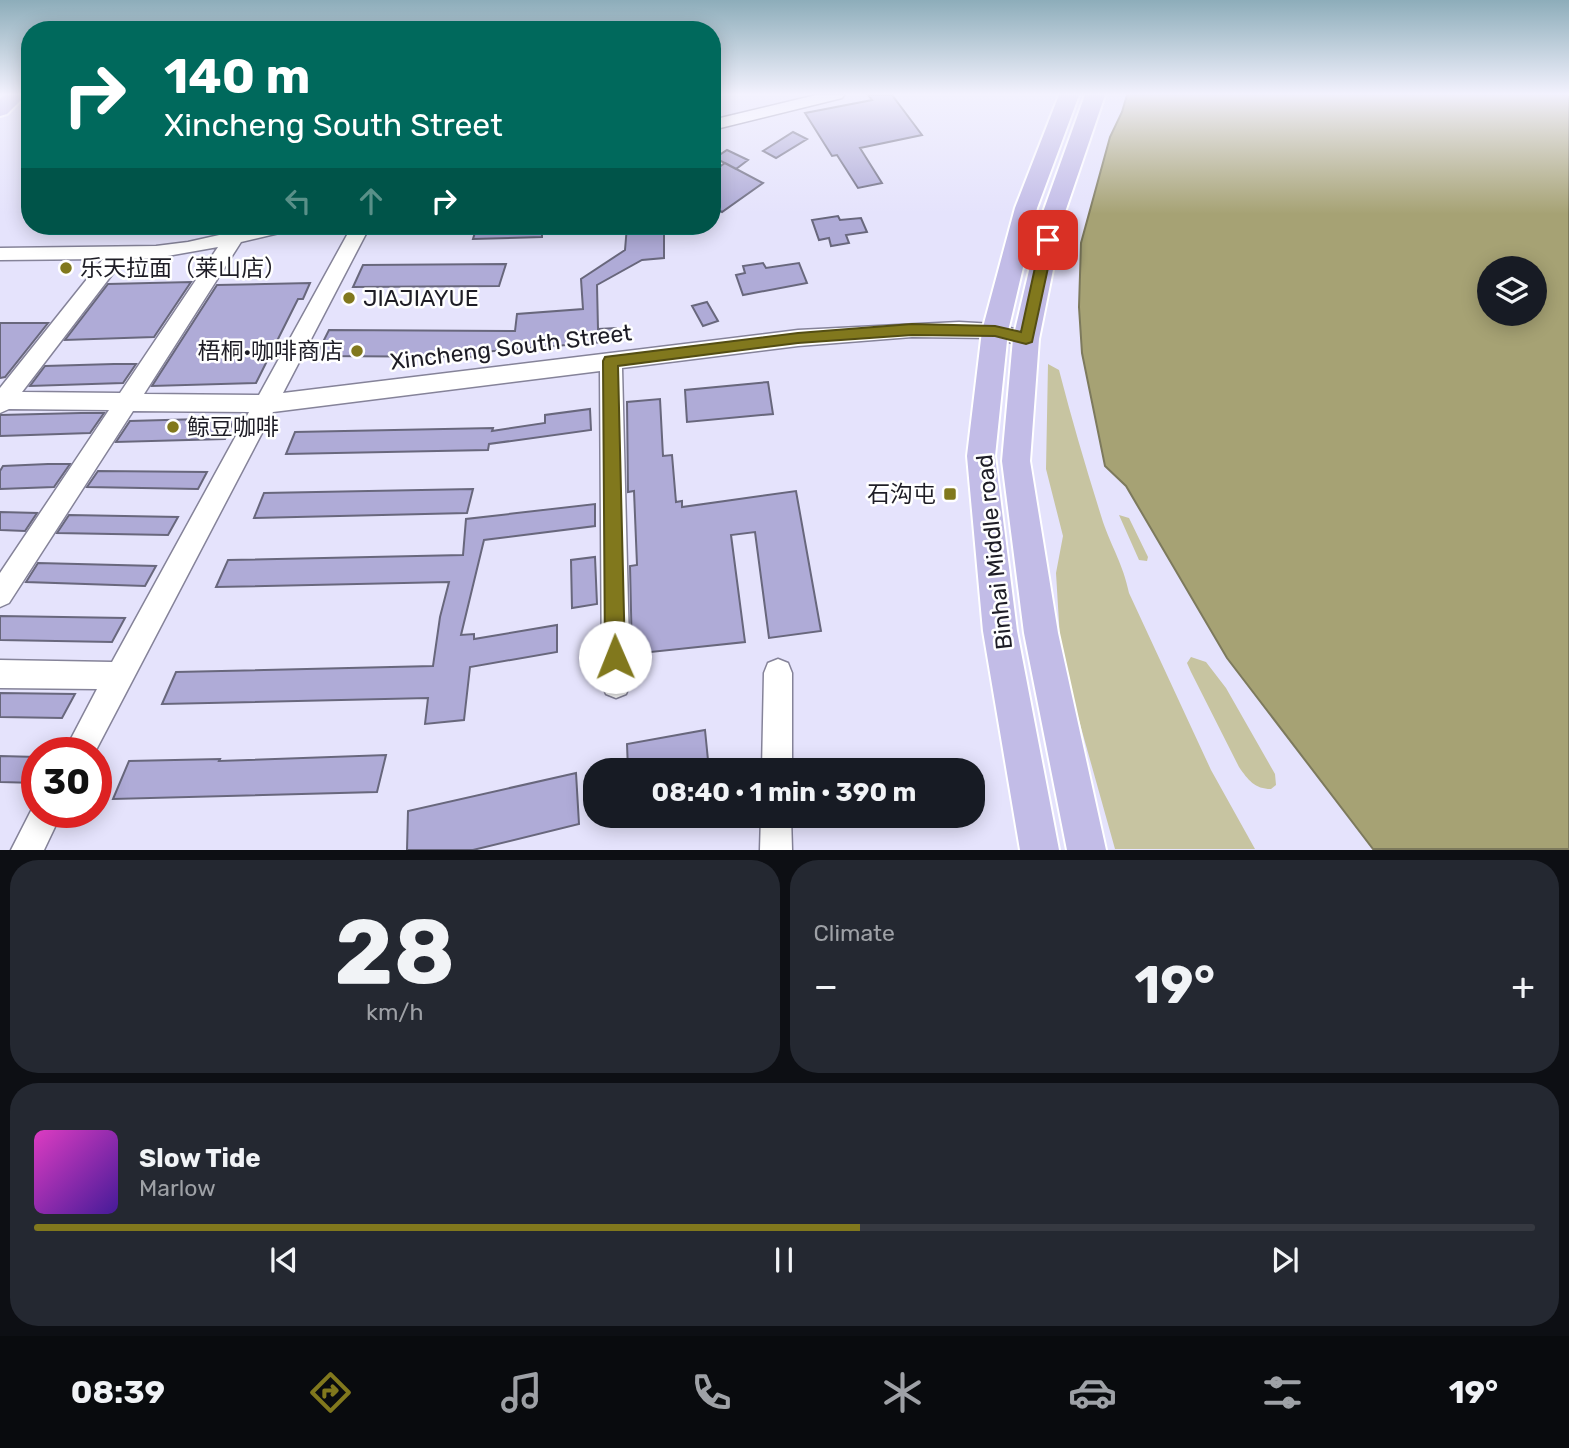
<!DOCTYPE html>
<meta charset="utf-8">
<style>
body{margin:0;font-family:Rubik,"Noto Sans SC",sans-serif;background:#242831;color:#f1f3f6;height:100vh;display:flex;flex-direction:column;font-size:26px;white-space:nowrap}
*{box-sizing:border-box;margin:0}
p{font-size:23px;color:#9ea1a6}
.icon{flex:none;width:38px;height:38px;fill:none;stroke:currentColor;stroke-width:2;stroke-linecap:round;stroke-linejoin:round}
.map{position:relative;height:850px;overflow:hidden}
.details{display:flex;flex-direction:column;gap:10px;padding:10px;background:#0d0f14;flex:1}
.details>*{flex:none}
.top-card{position:absolute;left:21px;top:21px;width:700px;height:214px;border-radius:28px;box-shadow:0 4px 18px #0003;background:#00695c;color:#fff;overflow:hidden}
.controls{position:absolute;left:1477px;top:256px;display:grid;gap:14px}
.controls a{display:grid;place-items:center;width:70px;height:70px;border-radius:50%;background:#171b24;box-shadow:0 4px 18px #0003;font-size:35px}
.speed{position:absolute;left:21px;top:737px;display:flex;gap:14px;font-size:35px;font-weight:700;text-align:center}
.speed>*{display:grid;place-content:center;width:91px;height:91px;border-radius:50%;background:#171b24;box-shadow:0 4px 18px #0003;line-height:1}
.speed .limit{border:10px solid #d22;background:#fff;color:#111}
.pin{position:absolute;display:grid;place-items:center;width:60px;height:60px;color:#fff;margin:-30px;border-radius:14px;box-shadow:0 4px 10px #0006}
.me{position:absolute;width:77px;margin:-38px;rotate:359deg;stroke-linejoin:round;filter:drop-shadow(0 0 5px #0008)}
.turn{display:flex;align-items:center;gap:24px;height:147px;padding:0 28px;font-size:32px}
.turn .icon{width:91px;height:91px;stroke-width:2.5}
.turn b{display:block;font-size:49px;line-height:60px}
.lanes{display:flex;align-items:center;height:66px;padding:0 28px;background:#0003;justify-content:center;gap:35px;direction:ltr}
.lanes .off{opacity:.35}
.big{font-size:52px;font-weight:700;line-height:1.1}
.details .widget{flex:1;display:flex;flex-direction:column;justify-content:center;gap:10px;min-width:0;padding:0 24px;border-radius:28px;background:#242831}
.details .dial{align-items:center;gap:0}
.dial b{font-size:91px;line-height:1}
.song{display:flex;align-items:center;gap:21px}
.cover{width:84px;height:84px;border-radius:10px;background:linear-gradient(135deg,hsl(310 70% 55%),hsl(260 70% 35%))}
.played{height:7px;border-radius:4px;background:linear-gradient(90deg,#81781d 55%,#363941 55%)}
.keys{display:flex;justify-content:space-around;direction:ltr}
.heat{display:flex;justify-content:space-between;align-items:center;font-size:38px;direction:ltr}
.details .tiles{flex:1;display:grid;gap:10px;grid-template-columns:1fr 1fr}
.widget:last-child{grid-column:span 2}
.trip{position:absolute;left:583px;top:758px;width:402px;height:70px;border-radius:28px;background:#171b24;box-shadow:0 4px 18px #0003;font-weight:700;line-height:70px;text-align:center}
.menu{display:flex;height:112px;justify-content:space-around;align-items:center;background:#090b0e;color:#9ea1a6}
.menu .icon{width:49px;height:49px}
.menu .on{color:#81781d}
.menu b{font-size:32px;color:#f1f3f6}
.map>svg:first-child{display:block}
</style>
<div class="map">
<svg width="1569" height="850" viewBox="0 0 1569 850">
<rect width="100%" height="100%" fill="#e5e3fc"/>
<path fill="#c7c4a1" d="M1048 364 1059 370C1072 421 1087 471 1103 522 1112 548 1123 564 1129 593L1211 770 1255 849H1115L1061 656 1056 573 1063 536 1046 469Z
M1119 515 1129 518 1148 557 1147 561 1139 560Z
M1191 657 1206 662 1226 688 1275 774 1276 785 1271 789C1255 789 1248 780 1239 767L1191 672 1187 663Z"/>
<path fill="#a6a274" stroke="#7d7a5d" stroke-width="2" fill-rule="evenodd" d="M1127 95H1569V849H1373L1227 658 1126 486 1105 466 1082 353 1079 307 1081 243 1110 137 1122 112ZM1489 268H1535V313H1489Z"/>
<path fill="#afabd7" stroke="#68677c" stroke-width="2" d="M868 95H892L922 135 860 148 882 183 858 188 837 155 832 156 805 113 872 100Z
M793 132 807 139 776 158 763 151Z
M727 150 748 160 736 169 715 158Z
M725 163 763 183 722 212 712 207V172Z
M838 216 840 220 861 218 867 232 846 235 849 243 831 246 829 238 819 240 812 220Z
M477 226H542V237L473 239Z
M627 226H664V258L642 260 597 285 598 329 616 328V341L482 352 481 357 316 356 329 330 515 331 517 314 583 309 581 279 625 250Z
M763 263 766 268 799 263 807 283 743 295 736 275 745 273 743 266Z
M506 264 499 286 353 287 363 265Z
M191 282 154 337 65 340 108 284Z
M310 283 303 299H298L256 383 152 386 217 285Z
M707 302 718 321 703 326 692 306Z
M0 323H48L5 377 0 378Z
M114 364H136L123 383 30 386 45 366Z
M768 382 773 414 687 422 685 390Z
M660 399 663 456 672 455 676 502 682 501V507L796 491 821 631 769 638 755 532 731 535 745 642 632 654 630 566 637 565 634 491 628 492 627 402Z
M590 409 591 430 489 444 488 450 286 454 295 432 493 428 492 431 545 423V415Z
M81 413H104L90 433 0 436V415Z
M235 418 225 439 116 442 130 421Z
M48 464H70L54 487 0 489V471L3 466Z
M98 471 207 472 198 489 87 487Z
M473 489 467 513 254 518 264 493Z
M595 504V526L484 540 461 635 474 634V639L557 625V652L470 667 464 720 425 724 428 698 162 704 176 672 433 666 440 617 449 582 216 587 228 560 463 555 466 519Z
M0 512 37 513 25 531 0 530Z
M69 515 178 517 168 535 57 533Z
M595 557 597 604 572 608 571 560Z
M38 563 156 566 145 586 26 582Z
M0 616 125 618 112 642 0 640Z
M0 693 75 694 62 718 0 717Z
M705 730 709 770H628L627 744Z
M386 755 377 792 113 799 129 761 220 759 219 761Z
M0 756 37 757V783L0 782Z
M576 773 579 824 473 850H407L408 811Z"/>
<g fill="none" stroke-linecap="round" stroke-linejoin="round">
<g stroke="#858399" stroke-width="3">
<path id="minor" d="M816 95H844L842 98 712 130V120Z
M259 226H294L292 230 241 242 144 394 259 395 352 226H370L283 393 798 330 959 322 995 324 1033 334 1036 339 1033 344 1026 347 995 338 912 337 798 346 622 368 630 684 626 694 616 698 606 694 602 684 600 371 273 412 95 752H64L97 689 0 688V660L112 662 249 412 133 411 9 603 0 607V573L109 410 9 409 0 413V388L103 259 0 260V248L156 246 188 242ZM218 247 120 393 22 392 124 259 156 258Z
M778 659 788 663 792 673V770H762L764 673 768 663Z
M36 801 37 812H62L44 850H11Z
M761 816H791L792 850H760Z"/>
</g>
<g stroke="#fff" stroke-width="4">
<path id="major" d="M4 95H26L7 114 0 116V99Z
M1059 95H1079L1037 208 1008 331 995 456 1017 631 1059 850H1020L983 631 967 456 982 331 1015 208Z
M1085 95H1105L1064 215 1039 339 1030 461 1058 633 1106 850H1067L1024 633 1002 461 1013 339 1042 215Z"/>
</g>
<use href="#minor" fill="#fff" fill-rule="evenodd"/>
<use href="#major" fill="#c2bce7" fill-rule="evenodd"/>
</g>
<linearGradient id="sky" x2="0" y2="1"><stop stop-color="#8dadba"/><stop offset="0.44" stop-color="#f3f2fe"/><stop offset="1" stop-color="#f3f2fe" stop-opacity="0"/></linearGradient>
<rect width="1569" height="214" fill="url(#sky)"/>
<path fill="#81781d" stroke="#544e13" stroke-width="2" d="M1048 236 1054 240 1032 342 1026 344 995 336 912 335 798 343 618 366 625 657 622 664 615 667 608 664 605 657 603 361 605 357 798 333 912 324 995 326 1021 332 1041 240Z"/>
<g fill="#81781d" stroke="#fff" stroke-width="2.5">
<circle cx="66" cy="268" r="7"/>
<circle cx="349" cy="298" r="7"/>
<circle cx="357" cy="351" r="7"/>
<circle cx="173" cy="427" r="7"/>
<rect x="943" y="487" width="14" height="14" rx="3.5"/>
</g>
<g text-anchor="middle" stroke-width="5" stroke-linejoin="round" paint-order="stroke">
<g font-size="23" fill="#1e1d26" stroke="#fff" text-anchor="start">
<text x="80" y="276">乐天拉面（莱山店）</text>
<text x="363" y="306">JIAJIAYUE</text>
<text x="343" y="359" text-anchor="end">梧桐·咖啡商店</text>
<text x="187" y="435">鲸豆咖啡</text>
<text x="936" y="502" text-anchor="end">石沟屯</text>
</g>
<g font-size="23" fill="#1e1d26" stroke="#fff">
<text transform="translate(511 347) rotate(-7)" y="8">Xincheng South Street</text>
<text transform="translate(994 552) rotate(-96)" y="8">Binhai Middle road</text>
</g>
</g>
</svg>
<div class="controls">
<a><svg class="icon" aria-label="layers" viewBox="0 0 24 24"><path d="M12 4l9 5-9 5-9-5zM3 14l9 5 9-5"/></svg></a>
</div>
<div class="speed"><div class="limit">30</div></div>
<div class="pin" style="left:1048px;top:240px;background:#d93025"><svg class="icon" aria-label="arrive" viewBox="0 0 24 24"><path d="M6 21V4h12l-3 4 3 4H6"/></svg></div>
<svg class="me" style="left:615px;top:657px" viewBox="-20 -20 40 40"><circle r="19" fill="#fff"/><path d="M0-13L10 11 0 6-10 11z" fill="#81781d"/></svg>
<div class="trip">08:40 · 1 min · 390 m</div>
<div class="top-card">
<div class="turn"><svg class="icon" aria-label="right" viewBox="0 0 24 24"><path d="M7 20v-9h11M14 6l5 5-5 5"/></svg><div><b>140 m</b>Xincheng South Street</div></div>
<div class="lanes"><svg class="icon off" aria-label="left" viewBox="0 0 24 24"><path d="M17 20v-9H6M10 6l-5 5 5 5"/></svg><svg class="icon off" aria-label="ahead" viewBox="0 0 24 24"><path d="M12 20V5M6 11l6-6 6 6"/></svg><svg class="icon" aria-label="right" viewBox="0 0 24 24"><path d="M7 20v-9h11M14 6l5 5-5 5"/></svg></div>
</div>
</div>
<section class="details">
<div class="tiles">
<div class="widget dial"><b>28</b><p>km/h</p></div>
<div class="widget"><p>Climate</p>
<div class="heat"><a>−</a><b class="big">19°</b><a>+</a></div>
</div>
<div class="widget">
<div class="song"><i class="cover"></i><div><b>Slow Tide</b><p>Marlow</p></div></div>
<div class="played"></div>
<div class="keys"><svg class="icon" aria-label="previous" viewBox="0 0 24 24"><path d="M18 5L8 12l10 7zM5 5v14"/></svg><svg class="icon" aria-label="pause" viewBox="0 0 24 24"><path d="M8 5v14M16 5v14"/></svg><svg class="icon" aria-label="next" viewBox="0 0 24 24"><path d="M6 5l10 7-10 7zM19 5v14"/></svg></div>
</div>
</div>
</section>
<nav class="menu">
<b>08:39</b>
<svg class="icon on" aria-label="directions" viewBox="0 0 24 24"><path d="M12 3l9 9-9 9-9-9zM9 14v-3h6M13 9l2 2-2 2"/></svg>
<svg class="icon" aria-label="music" viewBox="0 0 24 24"><path d="M9 18V5l10-2v13"/><circle cx="6" cy="18" r="3"/><circle cx="16" cy="16" r="3"/></svg>
<svg class="icon" aria-label="phone" viewBox="0 0 24 24"><path d="M5 4h4l2 5-3 2q2 4 5 5l2-3 5 2v4C11 20 4 13 5 4z"/></svg>
<svg class="icon" aria-label="climate" viewBox="0 0 24 24"><path d="M12 3v18M4 7l16 10M4 17L20 7"/></svg>
<svg class="icon" aria-label="car" viewBox="0 0 24 24"><path d="M5 17H2v-5l4-1 3-4h7l3 4 3 1v5h-3M9 17h6M6 11h13"/><circle cx="7" cy="17" r="2"/><circle cx="17" cy="17" r="2"/></svg>
<svg class="icon" aria-label="filters" viewBox="0 0 24 24"><path d="M4 7h16M4 17h16"/><circle cx="9" cy="7" r="2"/><circle cx="15" cy="17" r="2"/></svg>
<b>19°</b>
</nav>
